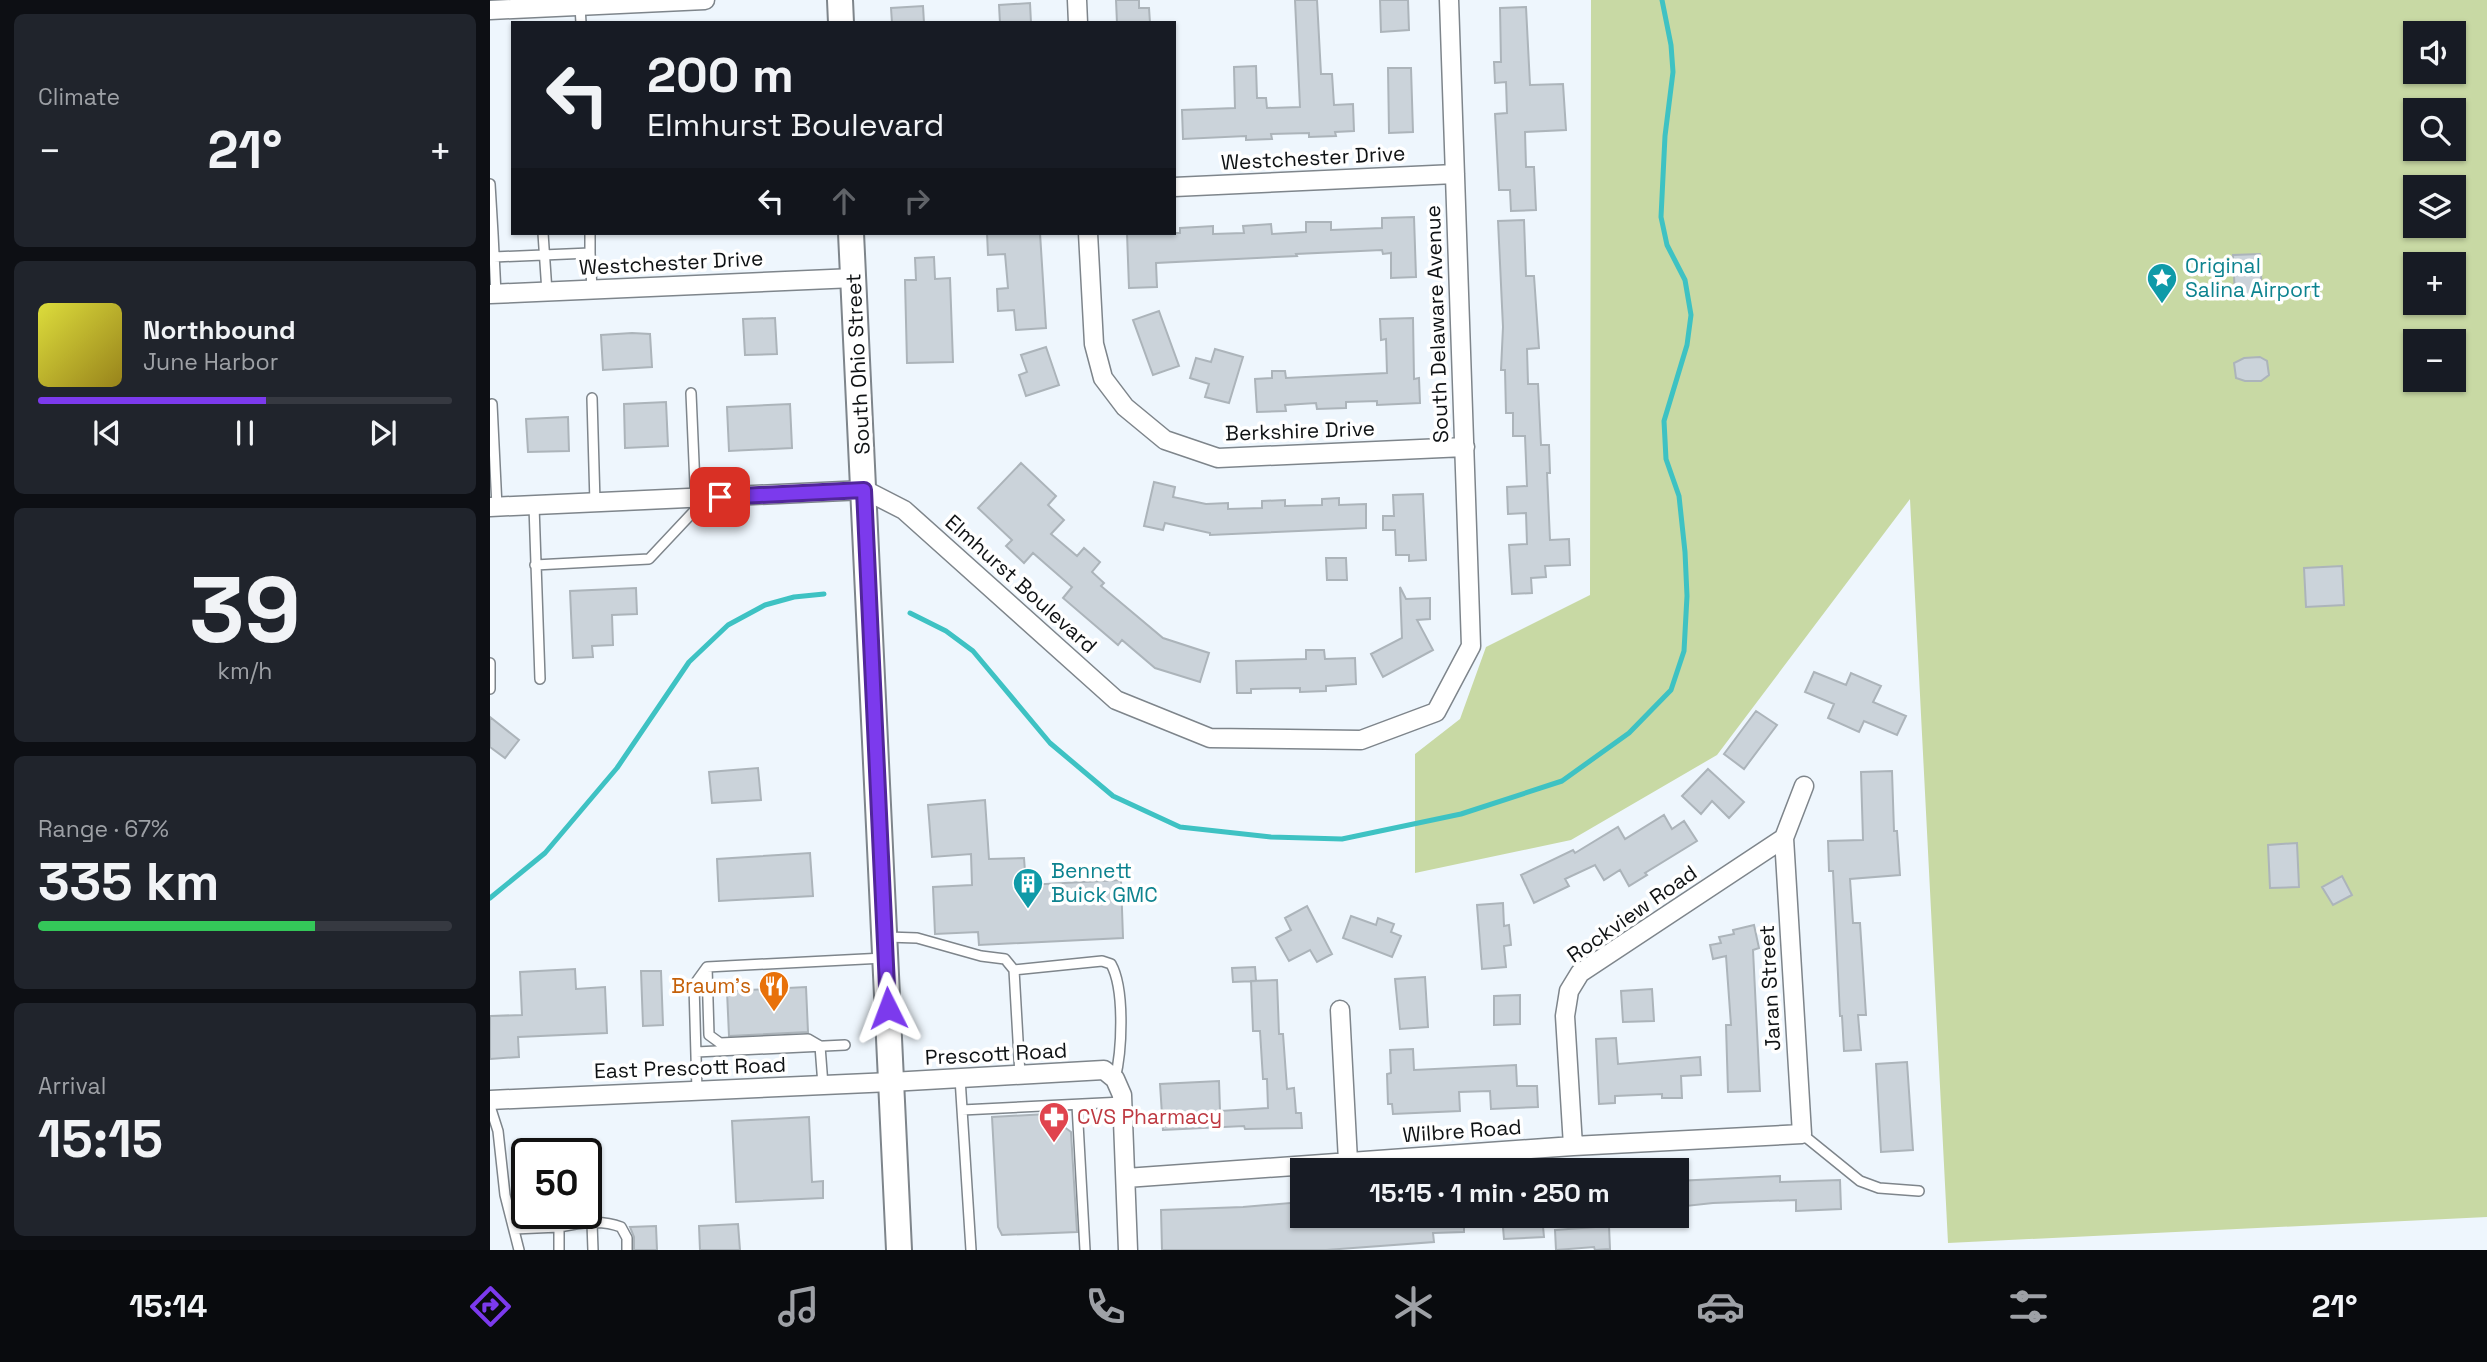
<!DOCTYPE html>
<meta charset="utf-8">
<style>
body{margin:0;font-family:"Space Grotesk",sans-serif;background:#20242c;color:#f1f3f6;height:100vh;display:flex;flex-direction:column;font-size:26px;white-space:nowrap}
*{box-sizing:border-box;margin:0}
p{font-size:23px;color:#9ea1a6}
.icon{flex:none;width:38px;height:38px;fill:none;stroke:currentColor;stroke-width:2;stroke-linecap:round;stroke-linejoin:round}
.map{position:relative;flex:1;overflow:hidden}
.panel{display:flex;flex-direction:column;gap:14px;padding:14px;background:#0d0f14;width:490px}
.panel>*{flex:none}
.guide{position:absolute;left:21px;top:21px;width:665px;height:214px;border-radius:0px;box-shadow:0 2px 5px #0004;background:#171b24;color:#f1f3f6;overflow:hidden}
.buttons{position:absolute;left:1913px;top:21px;display:grid;gap:14px}
.buttons a{display:grid;place-items:center;width:63px;height:63px;border-radius:0px;background:#171b24;box-shadow:0 2px 5px #0004;font-size:35px}
.speed{position:absolute;left:21px;top:1138px;display:flex;gap:14px;font-size:35px;font-weight:700;text-align:center}
.speed>*{display:grid;place-content:center;width:91px;height:91px;border-radius:50%;background:#171b24;box-shadow:0 2px 5px #0004;line-height:1}
.speed .limit{border:4px solid #111;border-radius:10px;background:#fff;color:#111}
.pin{position:absolute;display:grid;place-items:center;width:60px;height:60px;color:#fff;margin:-30px;border-radius:14px;box-shadow:0 4px 10px #0006}
.me{position:absolute;width:77px;margin:-38px;rotate:357deg;stroke-linejoin:round;filter:drop-shadow(0 0 5px #0008)}
.turn{display:flex;align-items:center;gap:24px;height:147px;padding:0 21px;font-size:32px}
.turn .icon{width:91px;height:91px;stroke-width:2.5}
.turn b{display:block;font-size:49px;line-height:60px}
.lanes{display:flex;align-items:center;height:66px;padding:0 21px;background:#0003;justify-content:center;gap:35px;direction:ltr}
.lanes .off{opacity:.35}
.big{font-size:52px;font-weight:700;line-height:1.1}
.panel .widget{flex:1;display:flex;flex-direction:column;justify-content:center;gap:10px;min-width:0;padding:0 24px;border-radius:10px;background:#20242c}
.panel .dial{align-items:center;gap:0}
.dial b{font-size:91px;line-height:1}
.song{display:flex;align-items:center;gap:21px}
.cover{width:84px;height:84px;border-radius:10px;background:linear-gradient(135deg,hsl(60 70% 55%),hsl(50 70% 35%))}
.played{height:7px;border-radius:4px;background:linear-gradient(90deg,#7c3aed 55%,#363941 55%)}
.keys{display:flex;justify-content:space-around;direction:ltr}
.heat{display:flex;justify-content:space-between;align-items:center;font-size:38px;direction:ltr}
.charge{height:10px;border-radius:5px;background:linear-gradient(90deg,#34c759 67%,#363941 0)}
.trip{position:absolute;left:800px;top:1158px;width:399px;height:70px;border-radius:0px;background:#171b24;box-shadow:0 2px 5px #0004;font-weight:700;line-height:70px;text-align:center}
.menu{display:flex;height:112px;justify-content:space-around;align-items:center;background:#090b0e;color:#9ea1a6}
.menu .icon{width:49px;height:49px}
.menu .selected{color:#7c3aed}
.menu b{font-size:32px;color:#f1f3f6}
main{display:flex;flex:1;min-height:0}
.map>svg:first-child{display:block}
</style>
<main>
<section class="panel">
<div class="widget"><p>Climate</p>
<div class="heat"><a>−</a><b class="big">21°</b><a>+</a></div>
</div>
<div class="widget">
<div class="song"><i class="cover"></i><div><b>Northbound</b><p>June Harbor</p></div></div>
<div class="played"></div>
<div class="keys"><svg class="icon" aria-label="previous" viewBox="0 0 24 24"><path d="M18 5L8 12l10 7zM5 5v14"/></svg><svg class="icon" aria-label="pause" viewBox="0 0 24 24"><path d="M8 5v14M16 5v14"/></svg><svg class="icon" aria-label="next" viewBox="0 0 24 24"><path d="M6 5l10 7-10 7zM19 5v14"/></svg></div>
</div>
<div class="widget dial"><b>39</b><p>km/h</p></div>
<div class="widget"><p>Range · 67%</p><b class="big">335 km</b><div class="charge"></div></div>
<div class="widget"><p>Arrival</p><b class="big">15:15</b></div>
</section>
<div class="map">
<svg width="1997" height="1250" viewBox="0 0 1997 1250">
<rect width="100%" height="100%" fill="#eef6fd"/>
<path fill="#c8d9a4" fill-rule="evenodd" d="M1101 0H1997V1217L1458 1243 1420 499 1227 755 1081 840 925 873V754L970 719 996 647 1100 595ZM1925 33H1964V72H1925ZM1925 110H1964V149H1925ZM1925 187H1964V226H1925ZM1925 264H1964V303H1925ZM1925 341H1964V380H1925Z"/>
<g fill="none" stroke-linecap="round" stroke-linejoin="round">
<path stroke="#3ec2c3" stroke-width="5" d="M420 613 456 631 483 651 560 743 623 796 690 827 781 837 852 839 971 814 1072 781 1139 733 1181 690 1194 651 1197 596 1195 552 1189 496 1176 459 1174 421 1197 345 1201 315 1195 280 1177 245 1171 217 1175 136 1183 72 1181 45 1172 0
M0 898 55 853 127 768 199 662 238 625 275 605 304 597 334 594"/>
</g>
<path fill="#cbd3da" stroke="#acb4ba" stroke-width="2" d="M626 0H649V8H659L660 23H627Z
M805 0H827L831 74H842L844 105 863 104 864 131 845 132 846 136 819 137V133L781 134 782 139 756 140V136L693 139 692 110 745 108 744 67 766 66 767 98H776L777 108 810 107Z
M890 0H918L919 30 891 32Z
M540 3 541 23H510L509 5Z
M433 6 434 23H402L401 8Z
M1036 7 1040 85 1073 84 1076 130 1035 132 1036 167H1044L1046 210 1021 211 1020 190H1009L1005 114 1017 113 1016 82 1005 83 1004 62H1011L1010 8Z
M898 68H921L923 132 899 133Z
M924 217 926 277 901 278V253L893 254 892 250 806 254 807 256 666 263 667 287 639 288 637 233H690V228L723 226V234L754 233 753 226 781 224 782 234 816 232V222H841V230L892 228V218Z
M1034 220 1036 276H1044L1049 348 1037 349 1038 384H1048L1051 445H1059L1060 473H1057L1060 540 1079 539 1080 565 1055 566 1056 577 1041 578 1042 593 1022 594 1019 545 1037 544 1036 513 1018 514 1017 487 1037 486 1035 436H1023V413H1016L1015 370H1011L1013 327 1008 221Z
M497 233H550L556 328 526 330 524 310 508 311 507 289 518 288 515 254 498 255Z
M1770 254 1772 295 1745 297 1743 255Z
M444 257 445 279 460 278 463 362 417 363 415 280H426L425 258Z
M669 311 689 366 663 375 643 320Z
M285 318 287 354 255 355 253 319Z
M923 318 924 379 929 378 930 403 887 405V401L856 402V408L827 409 826 403 795 405 796 411 767 412 765 379 782 378V371H795L796 378 897 373 896 339 891 340 890 319Z
M142 333 160 334 162 367 113 370 111 335Z
M556 347 569 385 536 396 529 375 537 372 531 355Z
M725 349 753 357 739 403 715 397 719 384 700 378 706 358 721 362Z
M1770 357 1777 361 1779 375 1771 381H1755L1746 378 1744 363 1754 358Z
M176 402 178 446 135 448 134 404Z
M300 404 302 448 239 451 237 407Z
M78 417 79 451 38 452 36 419Z
M531 463 566 496 558 505 574 520 561 534 587 556 594 548 610 562 602 572 614 583 611 586 673 638 719 653 710 682 665 668 632 640 628 645 573 598 582 587 543 553 534 563 516 546 522 540 488 508Z
M664 482 685 487 683 497 716 504 738 503V509L772 508V501L795 500V506L832 505V499L849 498V505L876 504V528L720 535V533L675 523 673 530 654 526Z
M933 494 936 560 919 561V555H906L905 530H893V516H904L903 495Z
M836 558H856L857 580H837Z
M1852 566 1854 605 1816 607 1814 568Z
M910 587 916 599 940 598V619L927 620 943 650 893 677 881 654 912 638Z
M146 588 147 614 122 615 123 645 102 646 103 657 83 658 80 591Z
M816 650H834L835 659 865 658 866 684 836 686V691L810 692V688L761 689V693H747L746 661 816 659Z
M1324 672 1356 685 1361 673 1391 686 1383 702 1416 716 1407 735 1374 721 1369 732 1338 718 1344 704 1315 692Z
M1266 711 1287 725 1254 769 1234 754Z
M0 717 29 740 15 758 0 747Z
M268 768 271 800 222 803 219 772Z
M1218 769 1254 802 1239 818 1222 801 1211 814 1192 796Z
M1402 771 1404 831H1407L1410 875 1360 879 1363 923H1370L1376 1015H1368L1371 1050 1354 1051 1352 1016H1350L1343 871H1339L1338 841 1373 840 1371 772Z
M495 800 499 859 534 858 536 885 631 880 633 938 489 945 488 932 445 934 443 887 482 885 481 854 442 857 438 805Z
M1174 815 1182 829 1194 821 1207 841 1155 873 1157 875 1139 886 1130 870 1114 880 1105 865 1075 879 1079 886 1044 903 1031 875 1083 850 1085 853 1128 827 1135 839Z
M1807 843 1809 887 1780 888 1778 845Z
M320 853 323 896 229 901 227 859Z
M1852 876 1862 895 1843 905 1832 887Z
M1013 903 1014 926 1019 925 1021 945 1014 946 1016 967 992 969 987 905Z
M817 906 842 954 827 962 820 950 799 961 786 938 801 930 795 918Z
M861 916 886 925 888 918 904 924 901 932 911 936 902 957 853 938Z
M1264 925 1269 948 1263 950 1270 1091 1238 1092 1236 1025H1241L1236 956 1223 959 1220 945 1231 943 1229 937 1244 934 1243 930Z
M765 967 766 981 743 982 742 968Z
M85 969 86 989 115 987 117 1033 28 1037 29 1057 0 1059V1016L32 1015 30 972Z
M151 971H171L173 1025 153 1026Z
M935 977 938 1027 910 1029 905 979Z
M787 980 789 1034H793L797 1089 804 1088 806 1113H811L812 1128 755 1129 754 1126 673 1130 670 1084 729 1081 730 1111 778 1108 777 1079H773L770 1031H763L761 981Z
M316 987 318 1032 239 1036 237 991Z
M1162 989 1164 1021 1133 1022 1131 991Z
M1030 995V1024L1004 1025V996Z
M1126 1038 1128 1064 1210 1057 1211 1075 1191 1076 1192 1098H1172V1094L1125 1096V1103L1109 1104 1106 1039Z
M923 1049 924 1070 1026 1065 1027 1086H1047L1048 1107 1001 1109 1000 1091 969 1092 970 1111 903 1114 902 1104H898L897 1074 901 1073 900 1050Z
M1417 1062 1423 1150 1391 1152 1386 1064Z
M557 1114 581 1132 587 1232 512 1235 508 1227 502 1117Z
M319 1117 322 1182 333 1181V1198L246 1202 242 1121Z
M1290 1176V1182L1350 1180 1351 1209 1306 1211V1200L1223 1203 1187 1207 1186 1181Z
M812 1202V1216H930V1220L974 1216V1232L943 1233 944 1242 836 1250H672L671 1210 753 1207Z
M1012 1216H1052L1054 1237 1014 1239Z
M248 1224 250 1250H210L209 1226Z
M166 1226 167 1250H144V1237L140 1227Z
M1119 1226 1120 1249 1105 1250 1104 1247 1066 1250 1065 1230Z"/>
<g fill="none" stroke-linecap="round" stroke-linejoin="round">
<g stroke="#7e858b" stroke-width="12">
<path id="lane" d="M90 6 91 23
M0 184 3 234
M53 233 57 292
M100 233V253
M0 234H3L6 294
M4 257 100 253 102 289
M102 398 105 503
M2 404 7 507
M44 506 50 679
M45 565 159 559 206 509 201 393
M0 663V689
M397 937 427 938 491 956 515 959 524 970 530 1075
M217 967 219 1035 230 1043 318 1039 330 1046
M524 970 612 961 621 964C635 989 632 1051 625 1079
M330 1046 333 1085
M206 1052 355 1045
M470 1078 481 1250
M207 1091 204 985 217 967 394 958
M587 1105 595 1250
M0 1106 8 1131 15 1195 29 1250
M472 1110 633 1102
M1312 1134 1370 1181 1389 1188 1429 1191
M102 1223 103 1250
M69 1227C90 1223 111 1219 131 1227L137 1238V1250
M24 1229 69 1227V1250"/>
</g>
<g stroke="#7e858b" stroke-width="21">
<path id="street" d="M587 0 588 23
M0 10 215 0
M684 187 965 174
M598 233 604 344 613 378 635 407 675 440 728 458 975 447
M0 294 364 278
M0 507 375 490 414 510 626 700 720 738 871 740 946 712 981 646 959 0
M850 1010 858 1161
M0 1100 401 1082 614 1070 625 1079 632 1095 638 1250
M1083 1146 1075 1016 1079 991 1090 973 1294 838
M636 1178 1083 1146 1312 1134 1294 838 1314 786"/>
</g>
<g stroke="#7e858b" stroke-width="28">
<path id="secondary" d="M350 0 351 23
M361 233 409 1250"/>
</g>
<use href="#lane" stroke="#fff" stroke-width="9"/>
<use href="#street" stroke="#fff" stroke-width="18"/>
<use href="#secondary" stroke="#fff" stroke-width="24"/>
</g>
<g fill="none" stroke-linecap="round" stroke-linejoin="round">
<g stroke="#51269a" stroke-width="18">
<path id="route" d="M230 497 374 490 398 1008"/>
</g>
<use href="#route" stroke="#7c3aed" stroke-width="12"/>
</g>
<defs>
<g id="sight-pin" transform="scale(1.575)"><path d="M0 17L-7.5 6A9.5 9.5 0 1 1 7.5 6Z" fill="#0f9aa8" stroke="#fff"/><path d="M0-6L1.8-2.2L6-1.7L2.9 1.2L3.7 5.4L0 3.3L-3.7 5.4L-2.9 1.2L-6-1.7L-1.8-2.2Z" fill="#fff"/></g>
<g id="building-pin" transform="scale(1.575)"><path d="M0 17L-7.5 6A9.5 9.5 0 1 1 7.5 6Z" fill="#0f9aa8" stroke="#fff"/><path d="M-4-6H4V6H1V3H-1V6H-4ZM-2.5-4.3h1.7v1.8h-1.7ZM.8-4.3h1.7v1.8H.8ZM-2.5-1h1.7V.8h-1.7ZM.8-1h1.7V.8H.8Z" fill="#fff"/></g>
<g id="restaurant-pin" transform="scale(1.575)"><path d="M0 17L-7.5 6A9.5 9.5 0 1 1 7.5 6Z" fill="#e8710a" stroke="#fff"/><path d="M-5-6h1v4h1v-4h1v4h1v-4h1v5L-1.5 .5V6h-2V.5L-5-1ZM5-6V6H3V1.5H1.5Q1.5-4 5-6Z" fill="#fff"/></g>
<g id="pharmacy-pin" transform="scale(1.575)"><path d="M0 17L-7.5 6A9.5 9.5 0 1 1 7.5 6Z" fill="#e0444e" stroke="#fff"/><path d="M-2-6h4v4h4v4h-4v4h-4v-4h-4v-4h4Z" fill="#fff"/></g>
</defs>
<g fill-rule="evenodd">
<use href="#sight-pin" x="1672" y="278"/>
<use href="#building-pin" x="538" y="883"/>
<use href="#restaurant-pin" x="284" y="986"/>
<use href="#pharmacy-pin" x="564" y="1117"/>
</g>
<g text-anchor="middle" stroke-width="7" stroke-linejoin="round" paint-order="stroke">
<g font-size="21" fill="#0f1214" stroke="#fff">
<text transform="translate(823 158) rotate(-3)" y="7">Westchester Drive</text>
<text transform="translate(181 263) rotate(-3)" y="7">Westchester Drive</text>
<text transform="translate(947 324) rotate(-92)" y="7">South Delaware Avenue</text>
<text transform="translate(368 364) rotate(-93)" y="7">South Ohio Street</text>
<text transform="translate(810 431) rotate(-2)" y="7">Berkshire Drive</text>
<text transform="translate(531 584) rotate(42)" y="7">Elmhurst Boulevard</text>
<text transform="translate(1142 914) rotate(-35)" y="7">Rockview Road</text>
<text transform="translate(1280 988) rotate(-93)" y="7">Jaran Street</text>
<text transform="translate(506 1054) rotate(-3)" y="7">Prescott Road</text>
<text transform="translate(200 1068) rotate(-2)" y="7">East Prescott Road</text>
<text transform="translate(972 1131) rotate(-4)" y="7">Wilbre Road</text>
</g>
<g font-size="21" fill="#0d838f" stroke="#fff" text-anchor="start">
<text x="1695" y="273">Original<tspan x="1695" dy="24">Salina Airport</tspan></text>
<text x="561" y="878">Bennett<tspan x="561" dy="24">Buick GMC</tspan></text>
</g>
<g font-size="21" fill="#c56008" stroke="#fff" text-anchor="end">
<text x="261" y="993">Braum's</text>
</g>
<g font-size="21" fill="#be3a42" stroke="#fff" text-anchor="start">
<text x="587" y="1124">CVS Pharmacy</text>
</g>
</g>
</svg>
<div class="buttons">
<a><svg class="icon" aria-label="sound" viewBox="0 0 24 24"><path d="M4 9h4l5-4v14l-5-4H4zM17 9q2 3 0 6"/></svg></a>
<a><svg class="icon" aria-label="search" viewBox="0 0 24 24"><circle cx="10" cy="10" r="6"/><path d="M15 15l6 6"/></svg></a>
<a><svg class="icon" aria-label="layers" viewBox="0 0 24 24"><path d="M12 4l9 5-9 5-9-5zM3 14l9 5 9-5"/></svg></a>
<a>+</a>
<a>−</a>
</div>
<div class="speed"><div class="limit">50</div></div>
<div class="pin" style="left:230px;top:497px;background:#d93025"><svg class="icon" aria-label="arrive" viewBox="0 0 24 24"><path d="M6 21V4h12l-3 4 3 4H6"/></svg></div>
<svg class="me" style="left:398px;top:1008px" viewBox="-20 -20 40 40"><path d="M0-17L14 15 0 8-14 15z" fill="#7c3aed" stroke="#fff" stroke-width="4"/></svg>
<div class="trip">15:15 · 1 min · 250 m</div>
<div class="guide">
<div class="turn"><svg class="icon" aria-label="left" viewBox="0 0 24 24"><path d="M17 20v-9H6M10 6l-5 5 5 5"/></svg><div><b>200 m</b>Elmhurst Boulevard</div></div>
<div class="lanes"><svg class="icon" aria-label="left" viewBox="0 0 24 24"><path d="M17 20v-9H6M10 6l-5 5 5 5"/></svg><svg class="icon off" aria-label="ahead" viewBox="0 0 24 24"><path d="M12 20V5M6 11l6-6 6 6"/></svg><svg class="icon off" aria-label="right" viewBox="0 0 24 24"><path d="M7 20v-9h11M14 6l5 5-5 5"/></svg></div>
</div>
</div>
</main>
<nav class="menu">
<b>15:14</b>
<svg class="icon selected" aria-label="directions" viewBox="0 0 24 24"><path d="M12 3l9 9-9 9-9-9zM9 14v-3h6M13 9l2 2-2 2"/></svg>
<svg class="icon" aria-label="music" viewBox="0 0 24 24"><path d="M9 18V5l10-2v13"/><circle cx="6" cy="18" r="3"/><circle cx="16" cy="16" r="3"/></svg>
<svg class="icon" aria-label="phone" viewBox="0 0 24 24"><path d="M5 4h4l2 5-3 2q2 4 5 5l2-3 5 2v4C11 20 4 13 5 4z"/></svg>
<svg class="icon" aria-label="climate" viewBox="0 0 24 24"><path d="M12 3v18M4 7l16 10M4 17L20 7"/></svg>
<svg class="icon" aria-label="car" viewBox="0 0 24 24"><path d="M5 17H2v-5l4-1 3-4h7l3 4 3 1v5h-3M9 17h6M6 11h13"/><circle cx="7" cy="17" r="2"/><circle cx="17" cy="17" r="2"/></svg>
<svg class="icon" aria-label="filters" viewBox="0 0 24 24"><path d="M4 7h16M4 17h16"/><circle cx="9" cy="7" r="2"/><circle cx="15" cy="17" r="2"/></svg>
<b>21°</b>
</nav>
